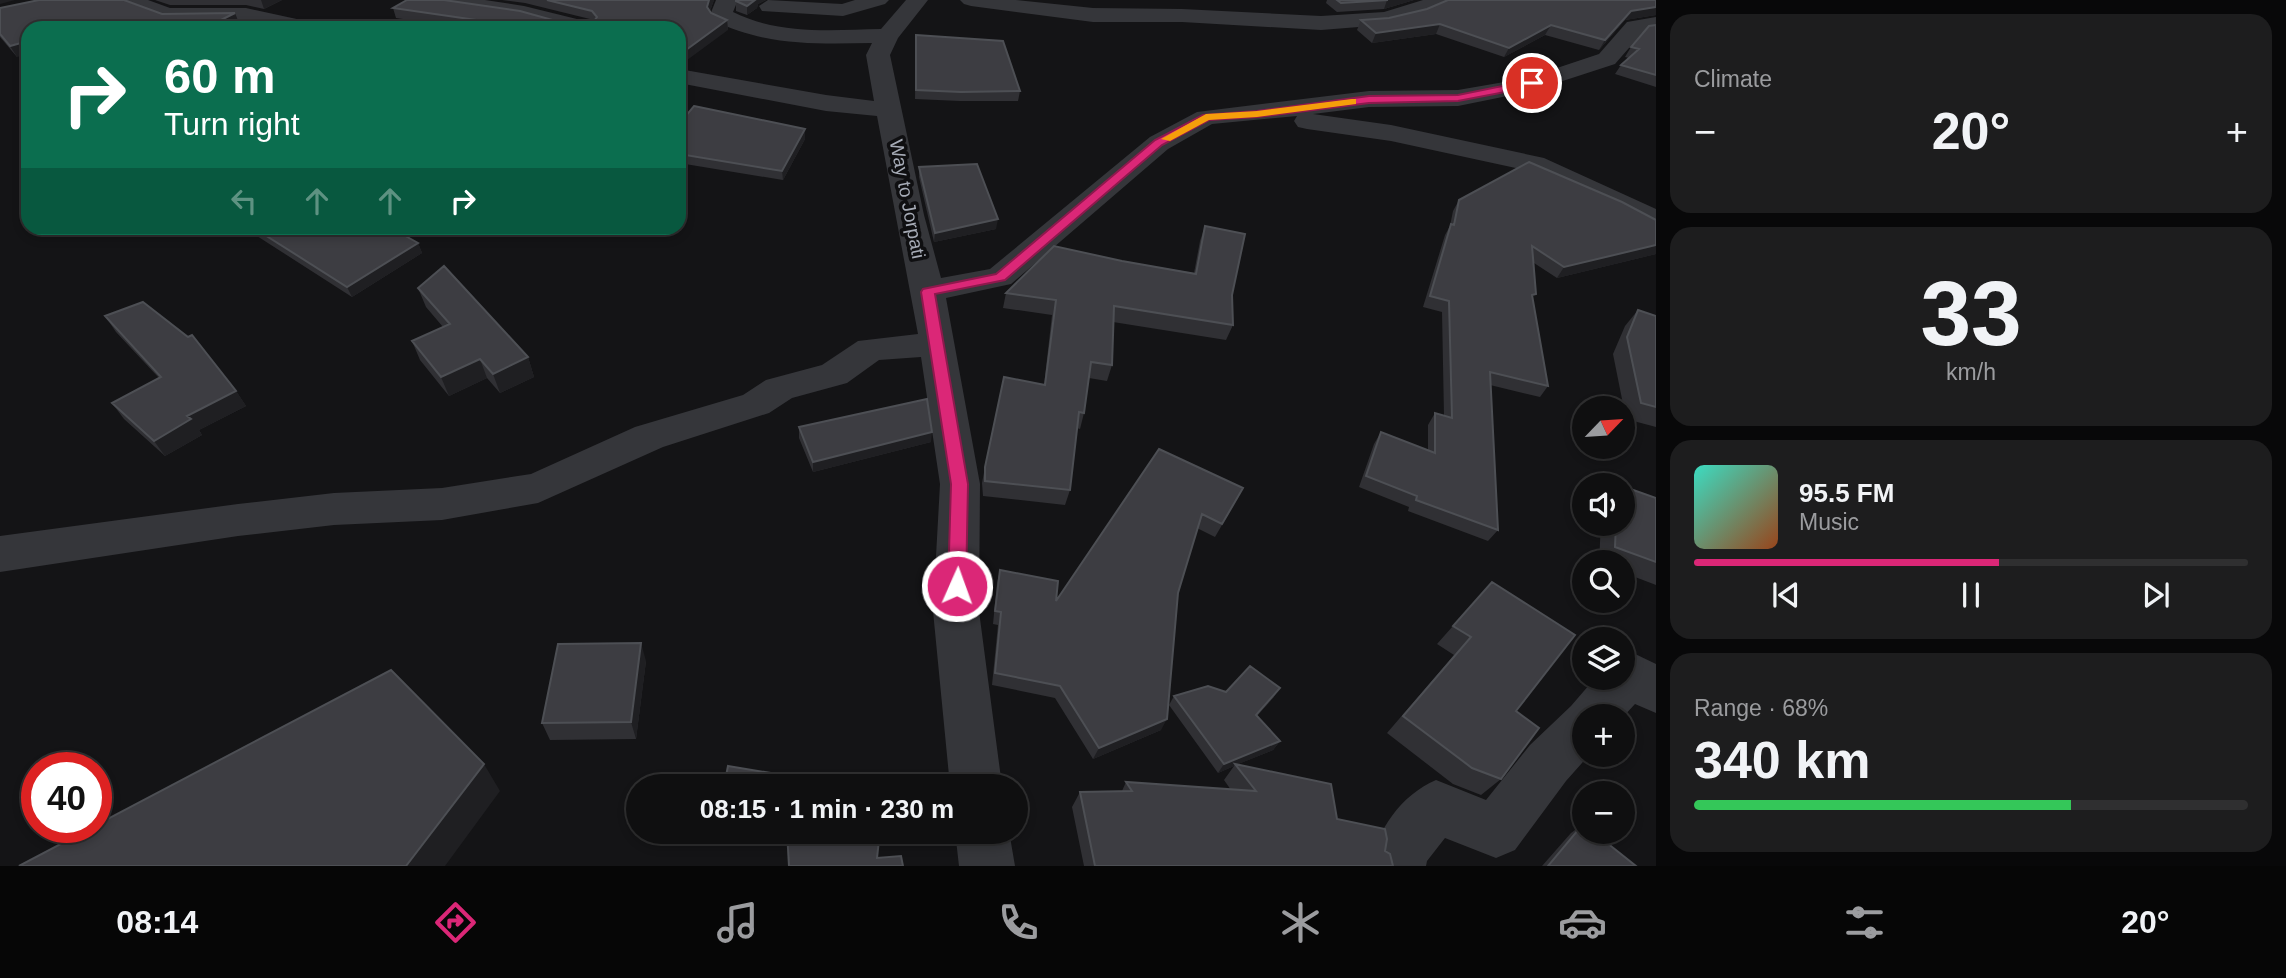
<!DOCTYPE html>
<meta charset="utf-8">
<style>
body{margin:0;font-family:Helvetica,sans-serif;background:#1d1d1e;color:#f1f3f6;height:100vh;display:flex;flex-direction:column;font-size:26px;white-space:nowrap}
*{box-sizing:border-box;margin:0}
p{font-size:23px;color:#9b9c9f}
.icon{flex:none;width:38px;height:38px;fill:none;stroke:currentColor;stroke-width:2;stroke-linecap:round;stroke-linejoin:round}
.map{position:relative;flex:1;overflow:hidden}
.side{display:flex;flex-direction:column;gap:14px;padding:14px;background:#080809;width:630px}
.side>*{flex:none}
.guide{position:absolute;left:21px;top:21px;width:665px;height:214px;border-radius:21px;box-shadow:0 4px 10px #0003,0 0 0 2px #2f2f30;background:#0b6e4f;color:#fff;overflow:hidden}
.needle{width:46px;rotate:65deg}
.tools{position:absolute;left:1572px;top:396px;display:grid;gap:14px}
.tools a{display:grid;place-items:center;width:63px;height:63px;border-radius:50%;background:#0f0f10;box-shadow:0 4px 10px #0003,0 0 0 2px #2f2f30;font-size:35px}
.speed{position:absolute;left:21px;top:752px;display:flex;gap:14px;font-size:35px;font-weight:700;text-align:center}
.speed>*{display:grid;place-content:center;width:91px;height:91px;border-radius:50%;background:#0f0f10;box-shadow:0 4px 10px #0003,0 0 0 2px #2f2f30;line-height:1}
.speed .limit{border:10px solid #d22;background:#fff;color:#111}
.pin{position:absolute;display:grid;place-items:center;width:60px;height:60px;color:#fff;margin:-30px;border:4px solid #fff;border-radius:50%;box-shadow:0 2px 7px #0007}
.me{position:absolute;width:77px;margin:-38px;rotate:2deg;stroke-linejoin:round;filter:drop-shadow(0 0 5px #0008)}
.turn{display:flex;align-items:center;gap:24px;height:147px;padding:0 28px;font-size:32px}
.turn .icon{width:91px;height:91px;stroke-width:2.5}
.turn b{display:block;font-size:49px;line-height:60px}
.lanes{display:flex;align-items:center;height:66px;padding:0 28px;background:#0003;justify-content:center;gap:35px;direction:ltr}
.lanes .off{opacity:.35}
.big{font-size:52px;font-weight:800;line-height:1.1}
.side .widget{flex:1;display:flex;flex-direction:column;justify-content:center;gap:10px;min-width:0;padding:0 24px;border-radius:21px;background:#1d1d1e}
.side .dial{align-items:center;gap:0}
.dial b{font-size:91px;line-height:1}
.song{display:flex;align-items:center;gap:21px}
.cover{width:84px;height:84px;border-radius:10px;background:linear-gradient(135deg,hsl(170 70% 55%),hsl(20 70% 35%))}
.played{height:7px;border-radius:4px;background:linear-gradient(90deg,#db2777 55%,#2f2f30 55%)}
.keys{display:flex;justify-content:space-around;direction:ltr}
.heat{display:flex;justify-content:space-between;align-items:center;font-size:38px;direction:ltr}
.charge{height:10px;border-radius:5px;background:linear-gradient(90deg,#34c759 68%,#2f2f30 0)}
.trip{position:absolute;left:626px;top:774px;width:402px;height:70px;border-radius:35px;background:#0f0f10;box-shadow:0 4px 10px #0003,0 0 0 2px #2f2f30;font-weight:800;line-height:70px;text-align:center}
.tab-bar{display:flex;height:112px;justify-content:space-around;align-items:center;background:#060606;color:#9b9c9f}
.tab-bar .icon{width:49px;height:49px}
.tab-bar .selected{color:#db2777}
.tab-bar b{font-size:32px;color:#f1f3f6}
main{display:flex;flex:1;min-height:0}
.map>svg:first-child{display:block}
</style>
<main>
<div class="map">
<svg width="1656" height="866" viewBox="0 0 1656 866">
<rect width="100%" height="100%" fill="#141416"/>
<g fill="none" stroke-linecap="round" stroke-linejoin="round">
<path fill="#35363a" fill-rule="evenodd" d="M117 0H148L170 8H246L315 23 318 28H278L246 20 168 22 121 4Z
M430 0H485L524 6 593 23 596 28H559L523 18 441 6 434 4Z
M716 0H738L733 12C779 35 830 30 881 29L906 0H928L898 38 890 55 924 215 941 278 990 269 1150 137 1197 112 1369 91 1458 90 1527 78 1599 54 1627 22 1656 17V31L1642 33 1615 64 1532 91 1458 106 1369 107 1313 114 1391 125 1544 158 1656 209V229L1525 170 1391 141 1307 129 1298 127 1294 121 1297 116 1212 124 1168 149 1011 284 946 298 980 484 979 611 1002 786H950L933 611 940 484 921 357 879 360 847 383 792 398 769 413 663 447 538 503 442 520 334 525 238 536 0 572V536L238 504 334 493 442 488 531 474 635 427 743 395 766 380 822 365 858 341 918 334 877 116 826 111 679 83V69L826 95 874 101 866 55 872 43C816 44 764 46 713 20L710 15Z
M768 0 842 4 855 0H889L885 4 843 16 762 11 759 6Z
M960 0H1016L1093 8 1182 9 1321 16 1384 12 1423 0H1453L1449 4 1422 16 1384 25 1321 30 1182 22H1093L971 6 964 4Z
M1631 652 1656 664V713L1635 704 1622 718V716H1584V754H1590L1566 781 1515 850 1496 858 1445 838 1427 861 1426 866H1370C1377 830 1401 795 1436 780L1486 800 1530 745 1571 706 1596 677H1622V656Z
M955 831H1009L1015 866H959Z"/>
</g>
<path fill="#303034" d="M155 0H282L264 9 246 5H170Z
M502 0H714L710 11 711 13 727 20 728 30 679 28H466L396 18 393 8 556 21 594 20 525 3Z
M736 0H766L758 4 757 8 747 15 736 11Z
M1327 0H1414L1384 9 1337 12 1326 3Z
M1656 0V15L1625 20 1599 50 1545 35 1504 57 1436 34 1372 43 1357 30 1361 20 1389 18 1427 9Z
M0 8 162 14 239 23 28 28 17 57 0 37Z
M1656 25V87L1615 74 1621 65 1629 58 1625 57 1631 47Z
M916 35 1020 91 1018 101H960L915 99Z
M679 124 805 139 783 180 679 163Z
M919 167 996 229 934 242 919 177Z
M1459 200 1656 220V254L1557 278 1534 263 1532 299 1548 386 1540 397 1490 385 1498 530 1488 541 1408 511 1409 507 1359 487 1374 444 1381 432 1428 450V425L1435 413 1444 416 1442 312 1423 307 1445 235 1450 226 1453 211Z
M1205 226 1232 295 1233 325 1226 340 1113 322 1112 365 1107 381 1089 378 1084 413 1080 429 1077 428 1070 490 1065 505 983 496 982 483 985 467 1044 385 1052 315 1003 308 1006 293 1122 261 1194 273 1200 241Z
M253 228H391L418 243 422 253 352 297 257 236Z
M418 288 528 357 534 377 500 393 487 378 449 396 420 360 412 341 443 327 426 307Z
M1638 310 1656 316V427L1626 419 1613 354 1625 326Z
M105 316 236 391 246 406 199 430 202 435 165 456 124 419 112 403 159 378 116 332Z
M799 427 931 442 813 472 799 438Z
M1159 449 1236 501 1215 537 1197 528 1178 593 1161 730 1093 759 1055 698 992 685 998 625 993 624 997 583 1000 570 1056 601Z
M1656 498V585L1622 572V562H1599L1601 523H1622Z
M1492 582 1516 711 1501 779 1481 795 1453 784 1387 733 1454 655 1437 644Z
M646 661 636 739 550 740 542 723Z
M1226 692 1274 697 1257 716 1280 741 1273 750 1238 764 1337 819 1385 851 1393 866H1084L1072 807 1080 792 1122 791 1126 782 1231 790 1224 780 1234 766 1218 773 1169 705 1174 696Z
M1583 824 1636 866H1542L1571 833Z
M728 831H880L877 858Z"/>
<path fill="#1f1f22" d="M0 0H15L0 4Z
M261 0H282L264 9Z
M709 0H714L708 16 707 7Z
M755 0H766L758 4 757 8 747 15V6Z
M1387 0H1414L1384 9Z
M1656 7V15L1625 20 1599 50 1605 40 1631 11Z
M235 13 239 23 229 28H205Z
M727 20 728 30 679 66V55Z
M1440 24 1436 34 1372 43 1376 33Z
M1551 25 1545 35 1504 57 1509 48Z
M28 41V54L17 57 10 46Z
M805 129V139L783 180 782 171Z
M998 219 996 229 934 242 935 233Z
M418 243 422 253 352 297 347 287Z
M1656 245V254L1557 278 1564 267Z
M528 357 534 377 500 393 493 374Z
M480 359 487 378 449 396 441 377Z
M236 391 246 406 199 430 202 435 165 456 154 441 187 416Z
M932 432 931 442 813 472V462Z
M641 643 646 661 636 739 631 722Z
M1280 688 1274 697 1250 724 1256 715Z
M1167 719 1161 730 1093 759 1099 748Z
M1280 741 1273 750 1236 765 1235 764 1234 766 1218 773 1224 764Z
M484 764 500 791 445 866H406Z"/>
<path fill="#3d3d42" stroke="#4d4f54" stroke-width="2" d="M39 0H124L162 14 235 13 205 28H28V41L10 46 0 34V8Z
M407 0H444L520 11 556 21H594L597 17 592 11 547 0H709L707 7 711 13 727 20 679 55V28H476L483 21 393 8Z
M736 0H755L747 6 736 1Z
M1337 0H1388L1341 3Z
M1448 0H1656V7L1631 11 1605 40 1551 25 1509 48 1440 24 1376 33 1361 20 1389 18 1427 9Z
M1656 25V75L1621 65 1639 49 1631 47 1649 26Z
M916 35 1003 41 1020 91 961 92 916 90Z
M694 106 805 129 782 171 679 154V124Z
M1529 162 1622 202 1656 220V245L1564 267 1532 246 1536 294 1532 295 1548 386 1490 372 1498 530 1416 500 1417 496 1366 476 1381 432 1435 453V413L1452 418 1449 301 1430 296 1451 224 1454 225 1459 200Z
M977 164 998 219 935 233 919 167Z
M1205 226 1245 234 1232 295 1233 325 1114 306 1112 365 1091 362 1084 413 1079 412 1070 490 985 481V467L1004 377 1045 385 1056 300 1006 293 1054 246 1122 261 1196 274Z
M254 228H391L418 243 347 287Z
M444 266 528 357 493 374 480 359 441 377 412 341 450 324 418 288Z
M143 302 188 337 192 335 236 391 187 416 191 419 154 441 112 403 161 377 105 316Z
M1638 310 1656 316V407L1641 403 1627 337Z
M927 399 932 432 813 462 799 427Z
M1159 449 1243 488 1222 524 1202 514 1178 593 1167 719 1099 748 1060 686 995 673 1001 612 995 611 1000 570 1058 581 1056 601Z
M1622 486 1656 498V562L1615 547 1616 523H1622Z
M1492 582 1575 635 1516 711 1539 728 1501 779 1472 768 1403 716 1471 637 1453 626Z
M641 643 631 722 542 723 558 644Z
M1250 666 1280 688 1256 715 1280 741 1224 764 1174 696 1208 686 1226 692Z
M391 670 484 764 406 866H19L91 828H96V825Z
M1235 764 1331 784 1337 819 1385 829 1387 839 1385 851 1390 854 1393 866H1095L1080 792 1132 791 1126 782 1256 791Z
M728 766 849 786H724Z
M1583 824 1584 831H1592L1636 866H1548Z
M787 831H880L877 858 901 856 903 866H789Z"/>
<path fill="#db2777" stroke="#8e194d" stroke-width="2" d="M1532 80 1536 81V86L1458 101 1369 103 1257 117 1209 120 1162 145 1005 280 935 294 968 484 966 586 964 591 957 594 951 591 948 586 951 484 921 292 923 289 996 274 1155 140 1203 115 1257 111 1369 96 1458 95Z"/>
<path fill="#f59e0b" d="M1352 99H1356V104L1257 117 1209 120 1170 141 1161 139 1206 114 1257 111Z"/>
<g text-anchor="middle" stroke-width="7" stroke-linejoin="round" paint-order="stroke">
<g font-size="19" fill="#a6abb6" stroke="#0f0f11">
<text transform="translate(908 199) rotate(79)" y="7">Way to Jorpati</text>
</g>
</g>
</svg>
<div class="tools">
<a><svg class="needle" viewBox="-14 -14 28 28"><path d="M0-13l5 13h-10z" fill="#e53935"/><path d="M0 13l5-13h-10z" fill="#9b9c9f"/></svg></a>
<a><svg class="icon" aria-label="sound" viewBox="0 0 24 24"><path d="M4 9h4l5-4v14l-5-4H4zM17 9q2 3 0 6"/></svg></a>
<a><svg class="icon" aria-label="search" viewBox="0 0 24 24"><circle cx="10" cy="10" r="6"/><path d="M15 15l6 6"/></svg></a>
<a><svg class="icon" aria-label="layers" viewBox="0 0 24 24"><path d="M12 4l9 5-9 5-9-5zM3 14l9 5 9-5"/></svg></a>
<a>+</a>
<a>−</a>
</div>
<div class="speed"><div class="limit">40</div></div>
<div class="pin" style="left:1532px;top:83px;background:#d93025"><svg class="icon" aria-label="arrive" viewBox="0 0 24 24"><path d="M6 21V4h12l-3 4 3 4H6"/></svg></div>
<svg class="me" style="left:957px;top:586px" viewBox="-20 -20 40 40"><circle r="17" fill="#db2777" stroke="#fff" stroke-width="3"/><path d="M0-11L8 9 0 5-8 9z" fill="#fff"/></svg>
<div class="trip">08:15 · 1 min · 230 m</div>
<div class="guide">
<div class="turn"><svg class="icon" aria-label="right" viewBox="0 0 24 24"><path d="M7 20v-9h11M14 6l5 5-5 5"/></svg><div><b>60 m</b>Turn right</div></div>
<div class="lanes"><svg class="icon off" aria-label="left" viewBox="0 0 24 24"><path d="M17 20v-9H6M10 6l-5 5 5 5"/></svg><svg class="icon off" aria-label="ahead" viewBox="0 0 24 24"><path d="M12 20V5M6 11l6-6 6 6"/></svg><svg class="icon off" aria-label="ahead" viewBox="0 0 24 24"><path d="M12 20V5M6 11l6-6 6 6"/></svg><svg class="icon" aria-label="right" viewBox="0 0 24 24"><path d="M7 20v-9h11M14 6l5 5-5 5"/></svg></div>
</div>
</div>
<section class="side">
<div class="widget"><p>Climate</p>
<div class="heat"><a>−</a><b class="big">20°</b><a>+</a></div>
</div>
<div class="widget dial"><b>33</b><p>km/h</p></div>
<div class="widget">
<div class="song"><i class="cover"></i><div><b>95.5 FM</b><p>Music</p></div></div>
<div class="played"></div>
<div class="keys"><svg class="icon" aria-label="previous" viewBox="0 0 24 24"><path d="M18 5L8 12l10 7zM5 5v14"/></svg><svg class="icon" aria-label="pause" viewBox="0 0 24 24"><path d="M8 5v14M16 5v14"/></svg><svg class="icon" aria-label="next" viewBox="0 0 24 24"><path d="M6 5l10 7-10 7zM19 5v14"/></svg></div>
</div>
<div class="widget"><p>Range · 68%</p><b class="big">340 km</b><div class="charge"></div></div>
</section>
</main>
<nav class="tab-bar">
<b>08:14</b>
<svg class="icon selected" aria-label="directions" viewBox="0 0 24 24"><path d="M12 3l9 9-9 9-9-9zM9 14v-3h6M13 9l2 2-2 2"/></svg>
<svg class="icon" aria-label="music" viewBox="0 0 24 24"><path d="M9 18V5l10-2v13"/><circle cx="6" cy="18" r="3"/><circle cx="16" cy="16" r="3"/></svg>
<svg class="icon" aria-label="phone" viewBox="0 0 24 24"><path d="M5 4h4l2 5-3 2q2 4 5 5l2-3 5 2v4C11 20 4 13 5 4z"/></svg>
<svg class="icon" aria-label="climate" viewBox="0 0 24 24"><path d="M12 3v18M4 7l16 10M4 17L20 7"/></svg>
<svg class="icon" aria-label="car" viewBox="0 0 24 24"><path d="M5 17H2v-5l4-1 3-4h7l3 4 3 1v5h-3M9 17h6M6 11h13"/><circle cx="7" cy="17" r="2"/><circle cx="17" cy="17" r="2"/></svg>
<svg class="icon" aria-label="filters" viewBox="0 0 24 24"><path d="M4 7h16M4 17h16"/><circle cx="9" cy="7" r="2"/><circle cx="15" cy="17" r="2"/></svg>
<b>20°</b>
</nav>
